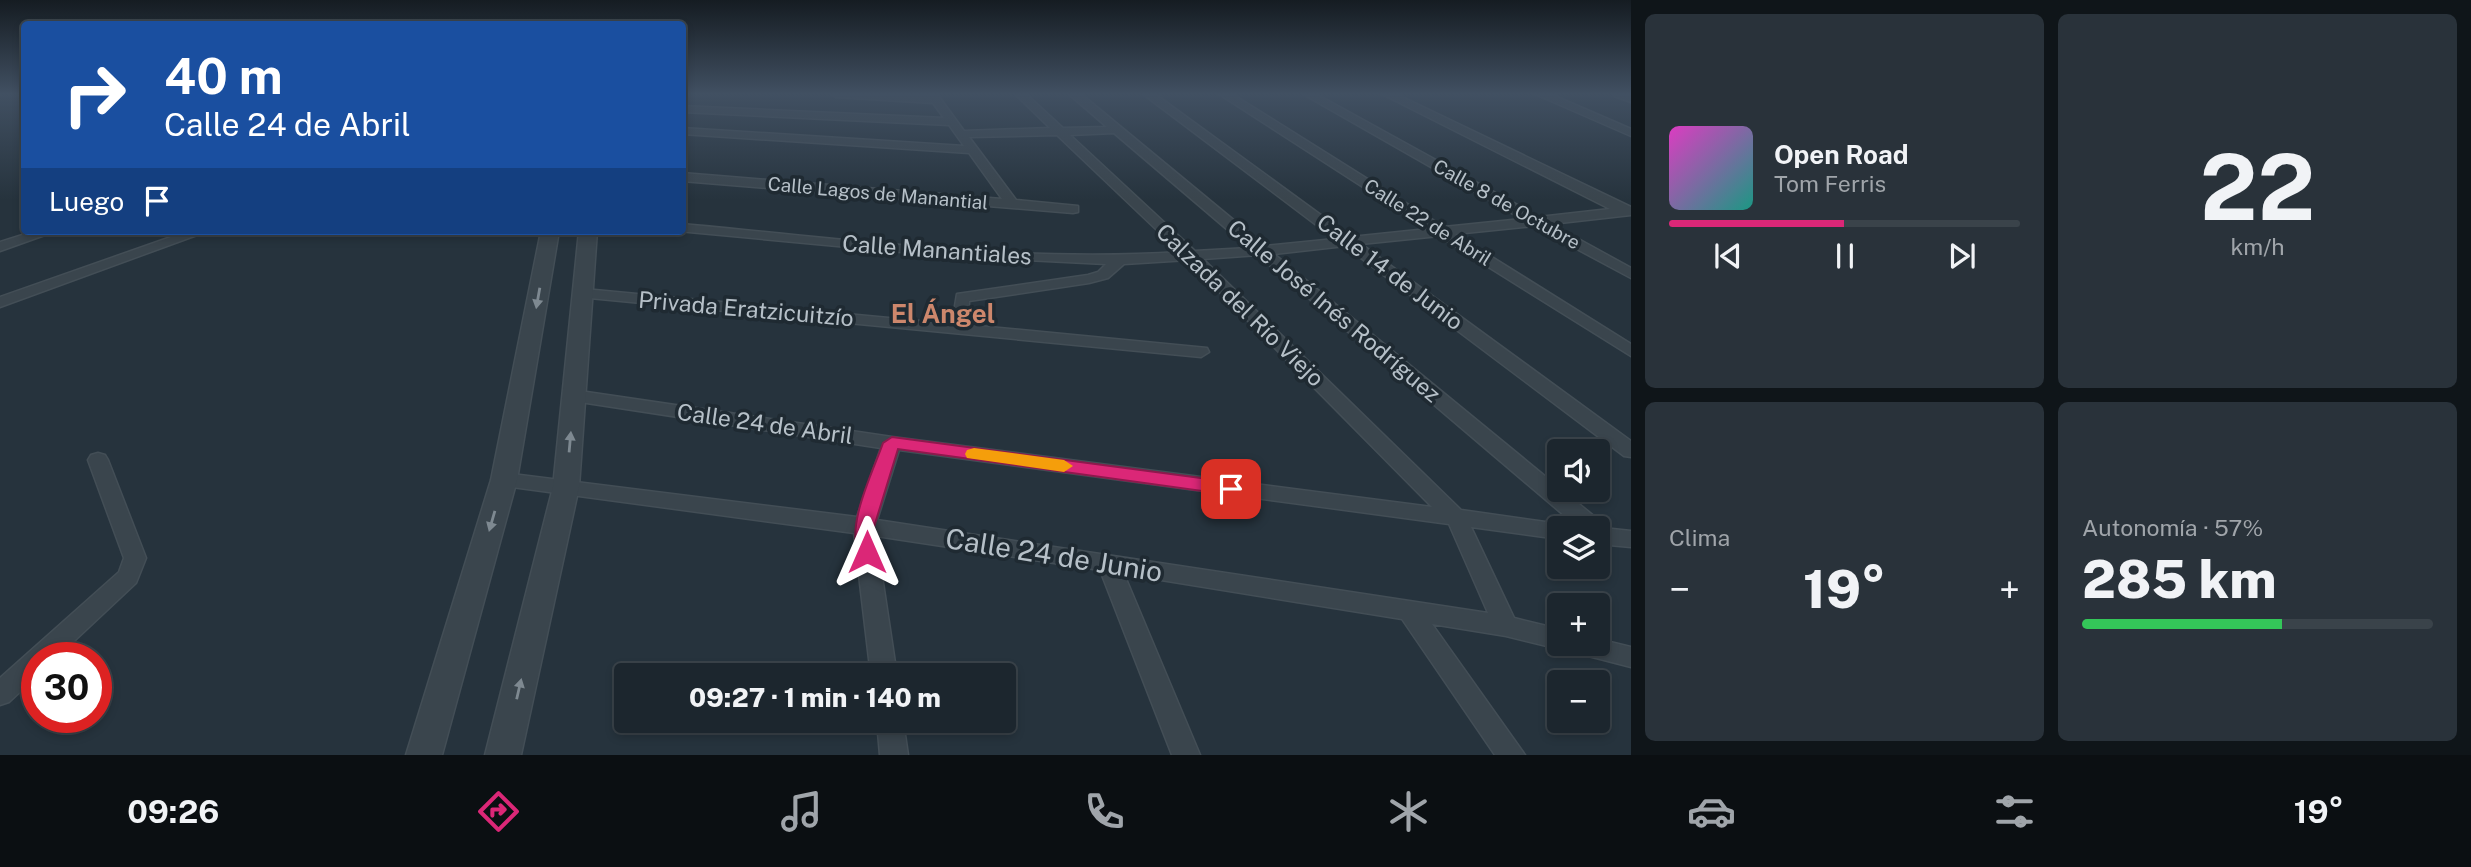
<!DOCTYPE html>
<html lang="es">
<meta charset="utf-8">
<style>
body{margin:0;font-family:"Public Sans",sans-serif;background:#29323a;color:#f1f3f6;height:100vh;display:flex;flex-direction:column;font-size:26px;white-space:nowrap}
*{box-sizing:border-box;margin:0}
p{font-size:23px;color:#a0a5aa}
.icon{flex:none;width:38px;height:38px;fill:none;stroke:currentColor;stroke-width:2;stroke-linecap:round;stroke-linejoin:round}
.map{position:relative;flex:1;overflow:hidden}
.panel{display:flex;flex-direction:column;gap:14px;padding:14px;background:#0f1519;width:840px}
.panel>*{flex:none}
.guide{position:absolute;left:21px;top:21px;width:665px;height:214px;border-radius:7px;box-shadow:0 4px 10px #0003,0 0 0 2px #3a434a;background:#1a4fa0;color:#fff;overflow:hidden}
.buttons{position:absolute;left:1547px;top:439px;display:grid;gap:14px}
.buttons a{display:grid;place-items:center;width:63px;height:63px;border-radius:7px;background:#1c262e;box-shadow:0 4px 10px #0003,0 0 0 2px #3a434a;font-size:35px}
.speed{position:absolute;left:21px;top:642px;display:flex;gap:14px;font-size:35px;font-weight:700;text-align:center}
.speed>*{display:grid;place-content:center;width:91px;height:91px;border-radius:50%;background:#1c262e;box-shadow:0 4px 10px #0003,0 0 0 2px #3a434a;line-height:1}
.speed .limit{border:10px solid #d22;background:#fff;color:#111}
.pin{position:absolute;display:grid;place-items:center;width:60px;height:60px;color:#fff;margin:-30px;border-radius:14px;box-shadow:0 4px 10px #0006}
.me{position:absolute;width:77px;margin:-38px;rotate:0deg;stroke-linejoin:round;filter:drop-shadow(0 0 5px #0008)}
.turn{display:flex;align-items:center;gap:24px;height:147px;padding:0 28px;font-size:32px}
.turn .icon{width:91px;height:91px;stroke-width:2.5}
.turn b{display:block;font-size:49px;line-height:60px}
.then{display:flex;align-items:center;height:66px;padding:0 28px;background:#0003;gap:14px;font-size:26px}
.big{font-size:52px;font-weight:800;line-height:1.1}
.panel .widget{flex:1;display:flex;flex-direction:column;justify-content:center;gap:10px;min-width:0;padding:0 24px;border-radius:10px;background:#29323a}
.panel .dial{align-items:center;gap:0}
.dial b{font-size:91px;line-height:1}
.song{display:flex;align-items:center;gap:21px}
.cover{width:84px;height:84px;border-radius:10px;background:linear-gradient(135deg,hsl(310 70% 55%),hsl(170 70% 35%))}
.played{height:7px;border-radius:4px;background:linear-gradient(90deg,#db2777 50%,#3a434a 50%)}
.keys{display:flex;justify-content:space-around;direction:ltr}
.heat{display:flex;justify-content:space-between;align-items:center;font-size:38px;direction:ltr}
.charge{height:10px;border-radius:5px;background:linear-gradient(90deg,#34c759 57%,#3a434a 0)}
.panel .tiles{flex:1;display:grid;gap:14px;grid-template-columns:repeat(2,1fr)}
.trip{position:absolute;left:614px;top:663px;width:402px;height:70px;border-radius:7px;background:#1c262e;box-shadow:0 4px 10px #0003,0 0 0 2px #3a434a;font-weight:800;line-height:70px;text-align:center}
.dock{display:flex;height:112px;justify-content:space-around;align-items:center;background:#0b0f12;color:#a0a5aa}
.dock .icon{width:49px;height:49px}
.dock .current{color:#db2777}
.dock b{font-size:32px;color:#f1f3f6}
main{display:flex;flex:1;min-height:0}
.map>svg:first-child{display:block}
</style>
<main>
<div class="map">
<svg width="1631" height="755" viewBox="0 0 1631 755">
<rect width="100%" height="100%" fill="#26333d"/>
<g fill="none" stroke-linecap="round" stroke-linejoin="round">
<g stroke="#434e56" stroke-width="3">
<path id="minor" d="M831 94H937L964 131 1050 128 1015 94H1026L1063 128 1107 127 1069 94H1081L1265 246 1335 239 1143 94H1155L1351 237 1428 229 1219 94H1232L1444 227 1522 219 1303 94H1316L1539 217 1610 209 1382 94H1396L1631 207V215L1551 224 1631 268V278L1534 226 1455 234 1631 344V356L1439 236 1361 244 1631 441V457L1624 456 1345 246 1274 254 1601 522 1603 528 1631 531V547L1598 544V528H1579L1258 255 1203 259 1461 510 1567 525 1568 528H1559V539L1471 527 1514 618 1559 629V644H1598V639L1631 647V667L1569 651 1567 646 1559 649 1506 636 1432 624 1525 755H1495L1402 619 1124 574 1200 755H1172L1100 570 876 536 897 676H871L854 533 497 485 494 480 497 475 504 473 857 517 881 448 567 400 564 396 573 390 892 437 1432 507 1188 260 1124 264 1108 278 1089 283 969 301 968 325 1207 348 1209 352 1201 357 579 297 576 294 579 291 584 289 952 324 957 294 1088 275 1098 272 1106 264 944 256 678 231H682V224C847 239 1014 263 1180 252L1057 135 969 137 1016 200 1078 206V212L1073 213 682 181V173L1002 199 969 153 682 134V128L964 146 949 125 682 112V106L944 118 933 103 836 97ZM1114 133 1249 248 1195 251 1070 135ZM899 450 1449 524 1488 613 877 520Z
M1535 94H1550L1631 129V136Z
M1613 94 1631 95V102L1614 96Z
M35 231H56L0 251V242Z
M188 231H208L0 307V297Z
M98 453 105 455 108 460 146 558 136 583 56 658H37V676L9 702 0 705V678L119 572 124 558 88 460 91 455Z
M877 721H903L908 755H880Z"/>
</g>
<g stroke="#434e56" stroke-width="3">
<path id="tertiary" d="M541 231H559L517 480 442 755H406L491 480Z
M579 231H597L579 487 521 755H485L553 487Z"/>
</g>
<use href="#minor" fill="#3a454d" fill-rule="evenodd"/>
<use href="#tertiary" fill="#3a454d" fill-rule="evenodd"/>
</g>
<defs><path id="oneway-solid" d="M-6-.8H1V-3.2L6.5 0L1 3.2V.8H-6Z" transform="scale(1.75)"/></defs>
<g fill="#7e8991">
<use href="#oneway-solid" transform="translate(538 298) rotate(100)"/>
<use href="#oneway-solid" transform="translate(570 442) rotate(-85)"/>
<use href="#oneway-solid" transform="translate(492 521) rotate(106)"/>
<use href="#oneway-solid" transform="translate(519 689) rotate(-77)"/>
</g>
<linearGradient id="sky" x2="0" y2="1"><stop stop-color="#151c22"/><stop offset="0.47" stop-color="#415062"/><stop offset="1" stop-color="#415062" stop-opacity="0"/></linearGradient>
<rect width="1631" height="200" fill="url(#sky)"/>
<path fill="#db2777" stroke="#8e194d" stroke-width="2" d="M892 437 1231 482 1238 484 1241 489 1238 494 1231 495 898 449 874 527 877 552 874 557 867 560 860 557C844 528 873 472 883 443Z"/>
<path fill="#f59e0b" d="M974 448 1064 460 1073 466 1064 472 967 458 965 454 967 450Z"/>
<g text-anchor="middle" stroke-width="7" stroke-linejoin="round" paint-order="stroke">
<g font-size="19" fill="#b6c0c8" stroke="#1f2a32">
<text transform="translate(878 193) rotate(5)" y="7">Calle Lagos de Manantial</text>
<text transform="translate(1507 204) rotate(29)" y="7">Calle 8 de Octubre</text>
<text transform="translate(1428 222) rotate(32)" y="7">Calle 22 de Abril</text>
</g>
<g font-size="23" fill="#b6c0c8" stroke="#1f2a32">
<text transform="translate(937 250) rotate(4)" y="8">Calle Manantiales</text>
<text transform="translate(1390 272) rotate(37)" y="8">Calle 14 de Junio</text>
<text transform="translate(1240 305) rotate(44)" y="8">Calzada del Río Viejo</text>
<text transform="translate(746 309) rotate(5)" y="8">Privada Eratzicuitzío</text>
<text transform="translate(1334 311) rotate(40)" y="8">Calle José Inés Rodríguez</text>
<text transform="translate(765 424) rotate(8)" y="8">Calle 24 de Abril</text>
</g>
<g font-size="26" font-weight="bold" fill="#cd876c" stroke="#1f2a32">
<text x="943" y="323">El Ángel</text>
</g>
<g font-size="28" fill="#b6c0c8" stroke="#1f2a32">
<text transform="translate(1054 555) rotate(9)" y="10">Calle 24 de Junio</text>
</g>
</g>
</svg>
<div class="buttons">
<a><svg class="icon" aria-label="sound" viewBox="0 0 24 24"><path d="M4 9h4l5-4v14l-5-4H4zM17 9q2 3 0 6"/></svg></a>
<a><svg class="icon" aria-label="layers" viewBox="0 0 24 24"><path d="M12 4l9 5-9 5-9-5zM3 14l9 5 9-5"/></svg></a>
<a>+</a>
<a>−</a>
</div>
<div class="speed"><div class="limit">30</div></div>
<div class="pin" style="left:1231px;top:489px;background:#d93025"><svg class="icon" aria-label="arrive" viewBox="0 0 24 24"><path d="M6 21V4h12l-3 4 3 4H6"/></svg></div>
<svg class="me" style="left:867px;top:552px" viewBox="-20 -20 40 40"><path d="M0-17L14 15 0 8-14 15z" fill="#db2777" stroke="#fff" stroke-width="4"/></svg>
<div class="trip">09:27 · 1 min · 140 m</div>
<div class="guide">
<div class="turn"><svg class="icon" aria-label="right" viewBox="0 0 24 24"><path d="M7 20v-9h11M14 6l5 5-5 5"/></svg><div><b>40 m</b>Calle 24 de Abril</div></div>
<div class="then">Luego<svg class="icon" aria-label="arrive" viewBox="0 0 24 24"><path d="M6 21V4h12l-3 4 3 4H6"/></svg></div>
</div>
</div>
<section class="panel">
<div class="tiles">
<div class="widget">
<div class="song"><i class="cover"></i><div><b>Open Road</b><p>Tom Ferris</p></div></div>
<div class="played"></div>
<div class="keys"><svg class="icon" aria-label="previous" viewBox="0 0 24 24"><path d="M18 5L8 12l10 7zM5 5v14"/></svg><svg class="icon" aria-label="pause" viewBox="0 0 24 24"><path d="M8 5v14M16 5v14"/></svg><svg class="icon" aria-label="next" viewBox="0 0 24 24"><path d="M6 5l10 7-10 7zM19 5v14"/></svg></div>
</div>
<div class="widget dial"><b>22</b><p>km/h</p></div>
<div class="widget"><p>Clima</p>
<div class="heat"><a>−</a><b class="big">19°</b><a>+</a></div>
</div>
<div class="widget"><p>Autonomía · 57%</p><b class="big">285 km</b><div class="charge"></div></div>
</div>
</section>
</main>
<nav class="dock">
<b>09:26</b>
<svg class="icon current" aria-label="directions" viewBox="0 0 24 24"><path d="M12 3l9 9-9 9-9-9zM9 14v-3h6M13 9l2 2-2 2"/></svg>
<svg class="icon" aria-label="music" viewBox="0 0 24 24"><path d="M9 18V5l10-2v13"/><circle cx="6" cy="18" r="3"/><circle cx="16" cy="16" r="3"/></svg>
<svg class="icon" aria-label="phone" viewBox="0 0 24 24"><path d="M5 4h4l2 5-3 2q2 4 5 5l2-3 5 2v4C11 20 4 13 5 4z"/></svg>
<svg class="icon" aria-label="climate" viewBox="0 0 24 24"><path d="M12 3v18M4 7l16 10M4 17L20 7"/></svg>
<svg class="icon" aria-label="car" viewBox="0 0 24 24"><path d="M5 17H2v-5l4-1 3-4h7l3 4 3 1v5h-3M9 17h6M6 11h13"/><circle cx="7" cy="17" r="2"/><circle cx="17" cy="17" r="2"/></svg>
<svg class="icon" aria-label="filters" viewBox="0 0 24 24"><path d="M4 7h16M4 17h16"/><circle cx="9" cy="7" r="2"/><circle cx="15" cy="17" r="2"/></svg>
<b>19°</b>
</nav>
